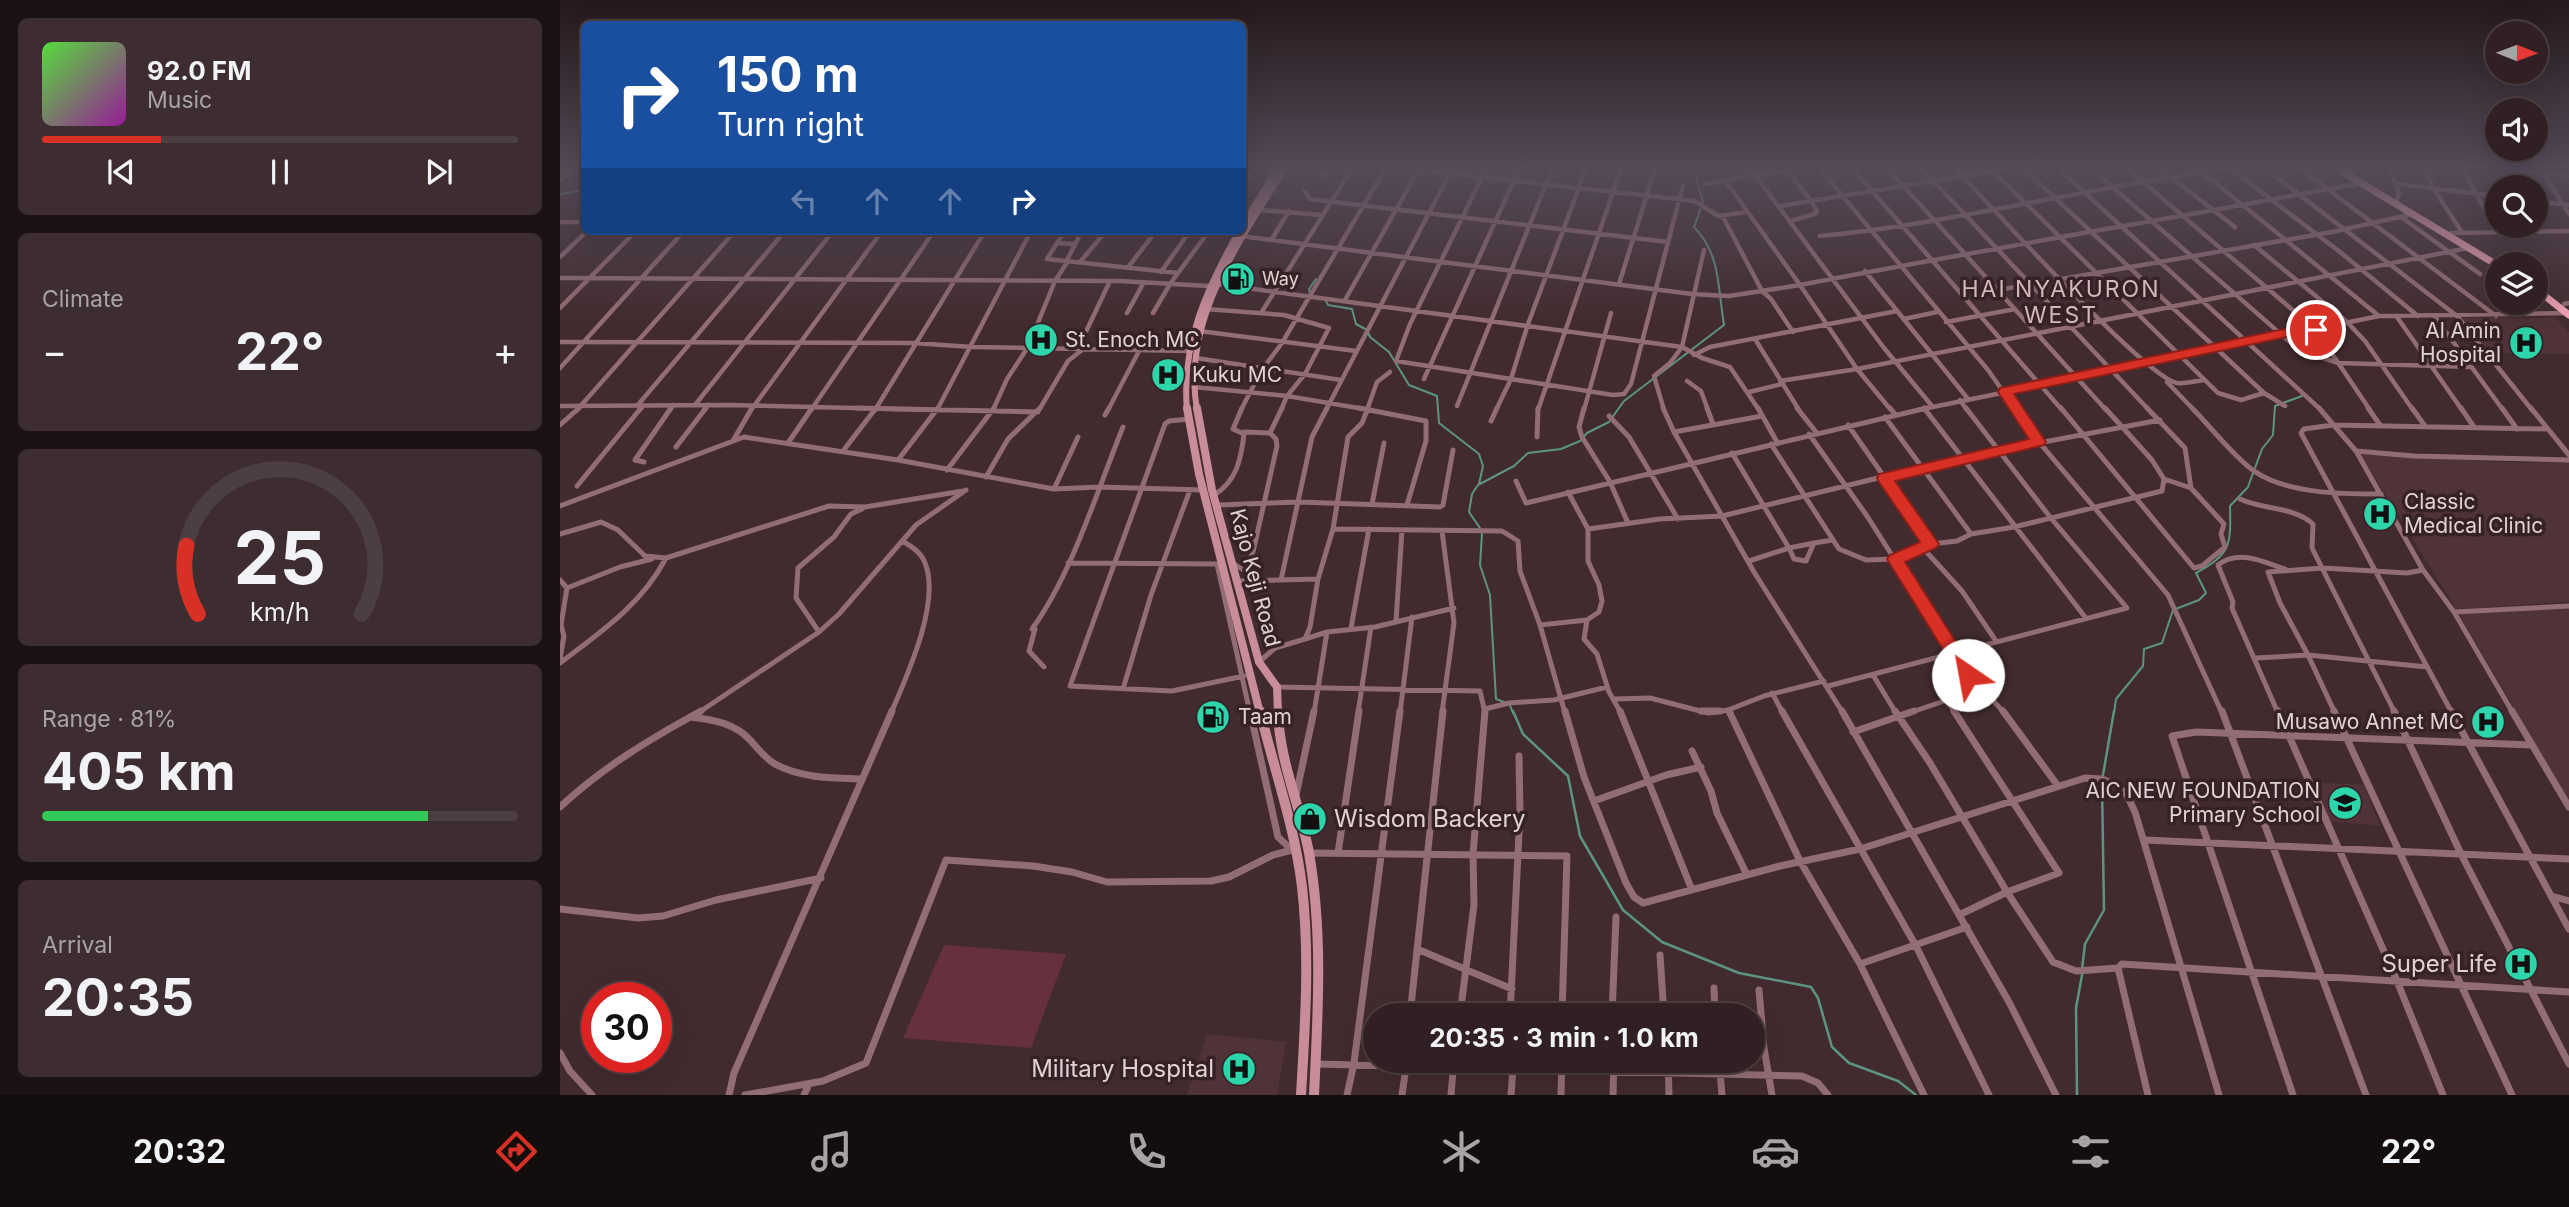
<!DOCTYPE html>
<meta charset="utf-8">
<style>
body{margin:0;font-family:Inter,sans-serif;background:#3d2d30;color:#f1f3f6;height:100vh;display:flex;flex-direction:column;font-size:26px;white-space:nowrap}
*{box-sizing:border-box;margin:0}
p{font-size:23px;color:#a8a3a6}
.icon{flex:none;width:38px;height:38px;fill:none;stroke:currentColor;stroke-width:2;stroke-linecap:round;stroke-linejoin:round}
.map{position:relative;flex:1;overflow:hidden}
.sheet{display:flex;flex-direction:column;gap:18px;padding:18px;background:#1b1213;width:560px}
.sheet>*{flex:none}
.top-card{position:absolute;left:21px;top:21px;width:665px;height:214px;border-radius:10px;box-shadow:0 7px 28px #0002,0 0 0 2px #4c3e41;background:#1a4fa0;color:#fff;overflow:hidden}
.needle{width:46px;rotate:91deg}
.controls{position:absolute;left:1925px;top:21px;display:grid;gap:14px}
.controls a{display:grid;place-items:center;width:63px;height:63px;border-radius:50%;background:#312023;box-shadow:0 7px 28px #0002,0 0 0 2px #4c3e41;font-size:35px}
.speed{position:absolute;left:21px;top:982px;display:flex;gap:14px;font-size:35px;font-weight:700;text-align:center}
.speed>*{display:grid;place-content:center;width:91px;height:91px;border-radius:50%;background:#312023;box-shadow:0 7px 28px #0002,0 0 0 2px #4c3e41;line-height:1}
.speed .limit{border:10px solid #d22;background:#fff;color:#111}
.pin{position:absolute;display:grid;place-items:center;width:60px;height:60px;color:#fff;margin:-30px;border:4px solid #fff;border-radius:50%;box-shadow:0 2px 7px #0007}
.me{position:absolute;width:77px;margin:-38px;rotate:327deg;stroke-linejoin:round;filter:drop-shadow(0 0 5px #0008)}
.turn{display:flex;align-items:center;gap:24px;height:147px;padding:0 21px;font-size:32px}
.turn .icon{width:91px;height:91px;stroke-width:2.5}
.turn b{display:block;font-size:49px;line-height:60px}
.lanes{display:flex;align-items:center;height:66px;padding:0 21px;background:#0003;justify-content:center;gap:35px;direction:ltr}
.lanes .off{opacity:.35}
.big{font-size:52px;font-weight:700;line-height:1.1}
.sheet .card{flex:1;display:flex;flex-direction:column;justify-content:center;gap:10px;min-width:0;padding:0 24px;border-radius:10px;background:#3d2d30}
.sheet .dial{align-items:center;gap:0}
.dial svg{height:182px;overflow:visible;fill:none;stroke:#4c3e41;stroke-width:7;stroke-linecap:round;text-anchor:middle}
.dial text{fill:#f1f3f6;stroke:none}
.song{display:flex;align-items:center;gap:21px}
.cover{width:84px;height:84px;border-radius:10px;background:linear-gradient(135deg,hsl(110 70% 55%),hsl(300 70% 35%))}
.played{height:7px;border-radius:4px;background:linear-gradient(90deg,#d93025 25%,#4c3e41 25%)}
.keys{display:flex;justify-content:space-around;direction:ltr}
.heat{display:flex;justify-content:space-between;align-items:center;font-size:38px;direction:ltr}
.charge{height:10px;border-radius:5px;background:linear-gradient(90deg,#34c759 81%,#4c3e41 0)}
.trip{position:absolute;left:803px;top:1003px;width:402px;height:70px;border-radius:35px;background:#312023;box-shadow:0 7px 28px #0002,0 0 0 2px #4c3e41;font-weight:700;line-height:70px;text-align:center}
.dock{display:flex;height:112px;justify-content:space-around;align-items:center;background:#140d0e;color:#a8a3a6}
.dock .icon{width:49px;height:49px}
.dock .active{color:#d93025}
.dock b{font-size:32px;color:#f1f3f6}
main{display:flex;flex:1;min-height:0}
.map>svg:first-child{display:block}
</style>
<main>
<section class="sheet">
<div class="card">
<div class="song"><i class="cover"></i><div><b>92.0 FM</b><p>Music</p></div></div>
<div class="played"></div>
<div class="keys"><svg class="icon" aria-label="previous" viewBox="0 0 24 24"><path d="M18 5L8 12l10 7zM5 5v14"/></svg><svg class="icon" aria-label="pause" viewBox="0 0 24 24"><path d="M8 5v14M16 5v14"/></svg><svg class="icon" aria-label="next" viewBox="0 0 24 24"><path d="M6 5l10 7-10 7zM19 5v14"/></svg></div>
</div>
<div class="card"><p>Climate</p>
<div class="heat"><a>−</a><b class="big">22°</b><a>+</a></div>
</div>
<div class="card dial"><svg viewBox="0 0 100 80">
<path d="M14 69A42 42 0 1 1 86 69"/>
<path d="M14 69A42 42 0 0 1 9 39" stroke="#d93025"/>
<text x="50" y="56" font-size="32" font-weight="700">25</text>
<text x="50" y="72" font-size="11">km/h</text>
</svg></div>
<div class="card"><p>Range · 81%</p><b class="big">405 km</b><div class="charge"></div></div>
<div class="card"><p>Arrival</p><b class="big">20:35</b></div>
</section>
<div class="map">
<svg width="2009" height="1095" viewBox="0 0 2009 1095">
<rect width="100%" height="100%" fill="#412b2f"/>
<path fill="#4f3339" d="M1902 318H1996L2009 332V354L1930 353Z
M1800 454 1961 463 2009 462V602L1896 609Z
M2009 607V801L1900 616 1902 612Z
M1752 782 1804 785 1820 826 1767 821Z
M647 1034 726 1042 717 1095H627Z"/>
<path fill="#66313d" d="M384 945 506 954 471 1048 343 1038Z"/>
<g fill="none" stroke-linecap="round" stroke-linejoin="round">
<path stroke="#5c9484" stroke-width="2" d="M0 194 24 190
M750 293 749 289 756 279
M766 301 768 305 792 309 796 324 807 330 810 337 829 352 849 385 877 396 879 423 919 454 923 466 919 484
M1695 468 1702 449 1713 435 1715 406 1742 396
M920 528 909 512 912 494 918 485 954 466 968 453 1001 449 1020 441 1027 433 1049 422 1064 401 1164 325C1158 290 1161 254 1134 227L1143 202 1137 181 1138 169
M922 533 920 565 930 595 936 699 944 702
M949 703 953 713
M1554 713 1556 699 1583 666 1584 649 1602 643 1613 610 1639 600 1646 593 1636 573C1671 554 1671 545 1670 506L1688 487 1693 473"/>
<path stroke="#5c9484" stroke-width="2.5" d="M953 711 963 734 1008 776 1020 836 1063 910 1102 942 1179 973 1251 987 1258 998 1272 1047 1289 1063 1338 1081 1356 1095
M1543 775 1554 711
M1522 969 1525 944 1544 910 1542 784
M1517 1095 1516 1008 1522 975"/>
<path stroke="#936d74" stroke-width="4.5" d="M759 169 760 173 767 176
M850 169 1135 201 1158 216 1186 212
M926 169 850 324 836 361 1053 395 1064 394 1071 384 1123 185
M1237 169 1195 175 1324 348 1372 406
M1260 169 1428 370 1456 410
M1293 169 1502 410
M1328 169 1546 410
M1362 169 1589 410
M1396 169C1428 203 1585 377 1617 383 1625 384 1636 381 1644 380
M1431 169 1658 393 1681 400 1704 393
M1464 169 1704 393 1725 406
M1499 169 1761 410
M1532 169 1739 350 1778 363 1912 367
M1568 169 1756 330 1810 410
M1601 169 1675 227
M1671 169 1780 252 1858 316
M1706 169 1897 316 1972 410
M1741 169 1936 316
M1791 169 1792 172
M1830 169 1839 193 1837 200
M1865 169 1874 189 1901 231
M1903 169 1936 231
M1939 169 1951 187
M1952 169 2009 176
M1981 169 2009 214
M1227 170 1251 201 1446 169
M1642 172 1819 316
M2 179 12 169
M1165 180 1240 285C1427 249 1614 218 1801 183
M1144 184 1195 175 1191 169
M1837 184 1937 196
M682 185 694 169
M745 191 750 199 1108 242
M1976 201 2009 205
M1220 206 1251 201 1257 211 1255 214 1230 221
M700 210 762 215
M1162 215 1202 291 1211 299 1233 332
M1841 217 1920 274
M0 222H24
M505 231 497 243 515 244
M1891 233 2009 231
M559 234 562 231
M680 236 1132 294 1169 296 1240 285 1297 369 1331 410
M1260 236C1397 223 1531 186 1668 169
M712 239 729 211
M497 243 487 259 618 273
M1694 245 1786 321 1805 341 1853 410
M0 257 27 231
M507 260 522 231
M520 262 546 231
M569 266 596 231
M1305 271 1408 399
M601 272 630 231
M0 278 560 281 649 286
M657 284 1122 347 1142 358 1170 367 1199 410
M1059 284 1095 169
M1438 290 1772 232 1853 214
M785 300 859 169
M2004 304 2009 303
M0 308 76 231
M646 309 724 315 769 328 745 374 727 396 721 410
M567 313 584 282
M593 313 610 284 649 231
M701 313 792 169
M1837 317 1902 410
M1875 317 1943 410
M1344 319 1377 312
M1386 322 1455 309
M639 331 796 351
M1195 339 1239 410
M0 342 354 343 412 347 628 351
M1134 355 1150 347 1337 311
M636 358 781 380
M0 368 124 231
M864 379 959 169
M1127 381 1141 391 1148 410
M1220 381 1297 369 1908 248
M1607 382 1634 410
M634 387 727 396 810 410
M1189 392 1222 384
M1400 400 1407 410
M135 405 273 231
M0 406 169 405 373 410
M77 406 225 231
M897 406 992 169
M17 410 175 231
M80 410 83 406
M110 410 113 405
M144 410 148 405
M191 410 322 231
M251 410 374 231
M315 410 425 231
M377 410 471 231
M433 410 447 379 468 347 495 281 508 261
M479 410 508 361 522 350V340L550 281
M548 410 579 351
M681 410 701 371 722 343 825 169
M766 410 892 169
M807 410 817 382 830 372
M936 410 951 379 968 324 1026 169
M978 410 1061 169
M1024 410 1051 313
M1104 410 1094 376 1110 363 1122 347 1144 250
M1358 410 1819 316 2006 313"/>
<path stroke="#936d74" stroke-width="5" d="M296 408 478 412
M799 408 866 421V441L847 505
M1024 408 1019 427 1022 437 1050 482 1068 523
M1103 408 1114 432 1194 572 1283 713
M1147 408 1153 424
M1198 408 1217 442
M1237 408 1256 432
M1330 408 1335 414
M1364 408 1525 617
M1455 408 1479 442 1608 595 1662 713
M1501 408 1634 568 1642 566 1665 547 1661 534 1664 524 1631 488 1625 448 1587 408
M1632 408C1650 426 1674 457 1694 471 1727 494 1782 494 1821 494
M1759 408 1796 451 1863 570 1894 612 1953 713
M1808 408 1820 425
M1852 408 1865 426
M1901 408 1914 427
M1942 408 1957 429
M1971 408 2009 455
M545 415 549 408
M1049 416 1069 437 1118 519
M1325 417 1411 534
M629 419 609 421 605 424 510 686 612 691 684 676
M931 421 937 408
M0 425 19 408
M1288 425 1371 544
M684 432 710 433
M1114 432 1202 416
M1249 434 1307 516 1408 675C1419 690 1433 698 1444 713
M977 437 978 408
M174 439 192 408
M228 443 252 408
M1211 444 1279 549 1306 560 1335 559 1371 544 1397 541 1411 534 1454 527 1602 491 1604 479 1592 460 1545 408
M116 447 146 408
M283 451 316 408
M1796 451 1854 456 2009 460
M1172 453 1229 548 1254 543
M338 460 378 408
M84 462 75 460 111 408
M387 470 434 408
M426 477 448 439 480 408
M1604 479 1631 488
M956 481 966 503 1367 408
M17 486 81 408
M494 489 518 437
M1008 492 1028 529V561L1039 585 1042 601 1039 612 1027 620 1024 639 1037 654 1049 692 1061 713
M654 495C677 481 681 459 684 434L673 429 682 408
M1680 499C1703 510 1733 506 1753 524L1752 548 1835 713
M812 504 824 443
M658 505 739 502 880 507 883 505 893 450
M0 506 184 437 338 460 494 489 539 487 644 490
M773 529 788 437 802 423 808 408
M1028 529 1100 519 1162 516 1400 458 1600 420
M882 531 894 623 882 713
M0 534 41 522 58 530 85 556 106 558
M1362 547 1402 591 1436 641
M1189 561 1229 548 1234 559 1246 561 1254 543 1273 540
M508 563 659 564
M657 564 690 713
M674 564 685 571 693 552 717 446 716 439 710 433 722 408
M1863 570 1847 573 1763 568 1708 572 1720 603 1748 655 1867 667
M0 580 7 588 60 567 92 559
M721 580 752 437 767 408
M677 581 758 579 773 529 942 531 958 541 960 571 980 625 1027 620
M1894 612 2009 606
M836 621 842 530
M980 625 1005 713
M791 628 809 529
M259 632 236 598 238 568 274 537 291 514 302 509
M745 639 767 632
M1696 658 1748 655 1775 713
M0 659 4 636 1 625 7 588
M699 662 715 648 745 639 750 627 758 579
M0 663C41 632 82 604 106 558L269 506 305 507 403 491
M484 667 469 651 475 629H472C512 574 537 491 563 427
M1313 675 1336 713
M1268 686 1567 608 1490 517 1406 408
M717 687 920 691 925 713
M563 689 591 595 630 490
M1212 693 1223 713
M1055 699 1090 698 1148 713
M1387 700 1395 713
M925 709 949 703 994 700 1047 687
M1168 710 1169 713
M138 713 259 632 279 614 356 525 406 490
M331 713C347 676 381 602 365 563 361 552 351 546 342 541
M754 713 767 632 815 627 894 608
M798 713 811 627
M840 713 852 617
M1149 713 1168 710 1204 696 1264 681
M1349 713 1387 700 1432 696
M1718 713 1672 608 1673 602 1658 565C1679 549 1703 562 1725 569
M1892 713 1741 433 1744 429 1773 425 1988 429"/>
<path stroke="#936d74" stroke-width="7" d="M690 711 718 837 732 850
M1005 711 1024 777 1066 883 1074 897 1083 903 1220 866 1300 849 1525 778 1542 779 1556 785 1567 795 1575 812 1659 1095
M1060 711 1132 890
M1141 711H1160
M1169 711 1240 861 1300 964 1364 1095
M1222 711 1356 946 1429 1095
M1282 711 1449 1002 1496 1095
M1335 711 1370 763 1447 892 1493 962 1516 971 1558 968
M1394 711 1499 873 1447 892 1401 914
M1443 711 1498 786
M1662 711 1806 1095
M1718 711 1837 981 1883 1095
M1774 711 1952 1095
M1834 711 1902 856 2009 1064
M1891 711 2009 929
M1952 711 2009 807
M131 717C154 720 175 723 191 741 198 749 205 758 215 764 240 778 272 778 301 779
M1293 732 1354 711
M1132 751 1151 791 1157 813 1187 875
M736 795 754 711
M1034 801 1106 775 1141 767
M0 807C43 767 90 739 141 711
M1585 840 2009 859
M749 853 1007 856 1002 1015
M778 853 799 711
M1991 896 2009 901
M0 909 78 918 103 916 156 900 261 878
M857 949 952 989
M1100 955 1104 1015
M1300 964 1407 927
M1154 988 1155 1015
M1199 990 1204 1048 1212 1095
M850 1015 883 711
M900 1015 914 905 913 854 925 711
M950 1015 960 813 959 756
M1052 1015 1056 917
M0 1053 10 1071 32 1095
M950 1060 953 1068 951 1095
M1108 1060 1109 1095
M1159 1060 1162 1095
M756 1064 1242 1076 1258 1083 1268 1095
M169 1095 174 1073 332 711
M185 1095 263 1081 306 1063 386 860 473 866 512 872 547 882 651 881 669 877 713 855 732 850
M244 1095 249 1084
M787 1095 794 1063 840 711
M842 1095 847 1060
M891 1095 894 1060
M1001 1095 1002 1060
M1053 1095 1054 1060
M1588 1095 1558 968 1562 964 2009 992
M1733 1095 1612 736 1636 732 1972 745"/>
<path stroke="#c98d99" stroke-width="6" d="M682 226 717 169
M627 410C621 343 647 288 679 231
M637 410C621 320 680 242 724 169"/>
<path stroke="#c98d99" stroke-width="8" d="M627 408 639 474 700 713
M637 408 652 490 699 662 717 687 718 713"/>
<path stroke="#c98d99" stroke-width="10" d="M700 711C714 769 735 827 742 887 750 956 745 1026 741 1095
M718 711C719 760 740 805 749 853 763 933 758 1014 754 1095"/>
<path stroke="#f3a5b5" stroke-width="7" d="M1778 169 1937 265
M1976 289 2009 315"/>
</g>
<linearGradient id="sky" x2="0" y2="1"><stop stop-color="#24181a"/><stop offset="0.52" stop-color="#544a58"/><stop offset="1" stop-color="#544a58" stop-opacity="0"/></linearGradient>
<rect width="2009" height="322" fill="url(#sky)"/>
<path fill="#d93025" stroke="#8d1f18" stroke-width="2" d="M1753 323 1761 327V332H1751L1454 394 1486 442 1484 445 1335 481 1379 544 1376 548 1345 562 1417 675 1414 680 1408 682 1402 680 1327 559 1330 555 1360 542 1319 482 1317 478 1319 474 1469 439 1438 392 1440 388Z"/>
<defs>
<g id="fuel-disc" transform="scale(1.75)"><circle r="9.5" fill="#2dd5ab" stroke="#362226"/><path d="M-5.5-6h7V0h2V4h1.3V-2.5L3-4.5l.8-.8L6-3V5H2.5V1h-1V6h-7ZM-4.2-4.7v3.2H.2V-4.7Z" fill="#111"/></g>
<g id="hospital-disc" transform="scale(1.75)"><circle r="9.5" fill="#2dd5ab" stroke="#362226"/><path d="M-5-5h3v3.5h4V-5h3V5h-3V1.5h-4V5h-3Z" fill="#111"/></g>
<g id="school-disc" transform="scale(1.75)"><circle r="9.5" fill="#2dd5ab" stroke="#362226"/><path d="M0-5L7-2L0 1L-7-2ZM-4 1L0 2.5L4 1V4Q0 6-4 4Z" fill="#111"/></g>
<g id="shop-disc" transform="scale(1.75)"><circle r="9.5" fill="#2dd5ab" stroke="#362226"/><path d="M-5-2.5h2.3a2.7 3.5 0 0 1 5.4 0H5L5.5 6h-11ZM-1.5-2.5h3a1.5 2.3 0 0 0-3 0Z" fill="#111"/></g>
</defs>
<g fill-rule="evenodd">
<use href="#fuel-disc" x="678" y="279"/>
<use href="#hospital-disc" x="481" y="340"/>
<use href="#hospital-disc" x="1966" y="343"/>
<use href="#hospital-disc" x="608" y="375"/>
<use href="#hospital-disc" x="1820" y="514"/>
<use href="#fuel-disc" x="653" y="717"/>
<use href="#hospital-disc" x="1928" y="722"/>
<use href="#school-disc" x="1785" y="803"/>
<use href="#shop-disc" x="750" y="819"/>
<use href="#hospital-disc" x="1961" y="964"/>
<use href="#hospital-disc" x="679" y="1069"/>
</g>
<g text-anchor="middle" stroke-width="7" stroke-linejoin="round" paint-order="stroke">
<g font-size="18" fill="#e0d2d4" stroke="#362226" text-anchor="start">
<text x="702" y="285">Way</text>
</g>
<g font-size="21" fill="#e0d2d4" stroke="#362226" text-anchor="start">
<text x="1941" y="338" text-anchor="end">Al Amin<tspan x="1941" dy="24">Hospital</tspan></text>
<text x="505" y="347">St. Enoch MC</text>
<text x="632" y="382">Kuku MC</text>
<text x="1844" y="509">Classic<tspan x="1844" dy="24">Medical Clinic</tspan></text>
<text x="678" y="724">Taam</text>
<text x="1904" y="729" text-anchor="end">Musawo Annet MC</text>
<text x="1760" y="798" text-anchor="end">AIC NEW FOUNDATION<tspan x="1760" dy="24">Primary School</tspan></text>
</g>
<g font-size="21" fill="#e0d2d4" stroke="#362226">
<text transform="translate(695 578) rotate(75)" y="7">Kajo Keji Road</text>
</g>
<g font-size="23" letter-spacing="2" fill="#d3b7bc" stroke="#362226">
<text x="1501" y="297">HAI NYAKURON<tspan x="1501" dy="26">WEST</tspan></text>
</g>
<g font-size="24" fill="#e0d2d4" stroke="#362226" text-anchor="end">
<text x="774" y="827" text-anchor="start">Wisdom Backery</text>
<text x="1937" y="972">Super Life</text>
<text x="654" y="1077">Military Hospital</text>
</g>
</g>
</svg>
<div class="controls">
<a><svg class="needle" viewBox="-14 -14 28 28"><path d="M0-13l5 13h-10z" fill="#e53935"/><path d="M0 13l5-13h-10z" fill="#a8a3a6"/></svg></a>
<a><svg class="icon" aria-label="sound" viewBox="0 0 24 24"><path d="M4 9h4l5-4v14l-5-4H4zM17 9q2 3 0 6"/></svg></a>
<a><svg class="icon" aria-label="search" viewBox="0 0 24 24"><circle cx="10" cy="10" r="6"/><path d="M15 15l6 6"/></svg></a>
<a><svg class="icon" aria-label="layers" viewBox="0 0 24 24"><path d="M12 4l9 5-9 5-9-5zM3 14l9 5 9-5"/></svg></a>
</div>
<div class="speed"><div class="limit">30</div></div>
<div class="pin" style="left:1756px;top:330px;background:#d93025"><svg class="icon" aria-label="arrive" viewBox="0 0 24 24"><path d="M6 21V4h12l-3 4 3 4H6"/></svg></div>
<svg class="me" style="left:1408px;top:675px" viewBox="-20 -20 40 40"><circle r="19" fill="#fff"/><path d="M0-13L10 11 0 6-10 11z" fill="#d93025"/></svg>
<div class="trip">20:35 · 3 min · 1.0 km</div>
<div class="top-card">
<div class="turn"><svg class="icon" aria-label="right" viewBox="0 0 24 24"><path d="M7 20v-9h11M14 6l5 5-5 5"/></svg><div><b>150 m</b>Turn right</div></div>
<div class="lanes"><svg class="icon off" aria-label="left" viewBox="0 0 24 24"><path d="M17 20v-9H6M10 6l-5 5 5 5"/></svg><svg class="icon off" aria-label="ahead" viewBox="0 0 24 24"><path d="M12 20V5M6 11l6-6 6 6"/></svg><svg class="icon off" aria-label="ahead" viewBox="0 0 24 24"><path d="M12 20V5M6 11l6-6 6 6"/></svg><svg class="icon" aria-label="right" viewBox="0 0 24 24"><path d="M7 20v-9h11M14 6l5 5-5 5"/></svg></div>
</div>
</div>
</main>
<nav class="dock">
<b>20:32</b>
<svg class="icon active" aria-label="directions" viewBox="0 0 24 24"><path d="M12 3l9 9-9 9-9-9zM9 14v-3h6M13 9l2 2-2 2"/></svg>
<svg class="icon" aria-label="music" viewBox="0 0 24 24"><path d="M9 18V5l10-2v13"/><circle cx="6" cy="18" r="3"/><circle cx="16" cy="16" r="3"/></svg>
<svg class="icon" aria-label="phone" viewBox="0 0 24 24"><path d="M5 4h4l2 5-3 2q2 4 5 5l2-3 5 2v4C11 20 4 13 5 4z"/></svg>
<svg class="icon" aria-label="climate" viewBox="0 0 24 24"><path d="M12 3v18M4 7l16 10M4 17L20 7"/></svg>
<svg class="icon" aria-label="car" viewBox="0 0 24 24"><path d="M5 17H2v-5l4-1 3-4h7l3 4 3 1v5h-3M9 17h6M6 11h13"/><circle cx="7" cy="17" r="2"/><circle cx="17" cy="17" r="2"/></svg>
<svg class="icon" aria-label="filters" viewBox="0 0 24 24"><path d="M4 7h16M4 17h16"/><circle cx="9" cy="7" r="2"/><circle cx="15" cy="17" r="2"/></svg>
<b>22°</b>
</nav>
